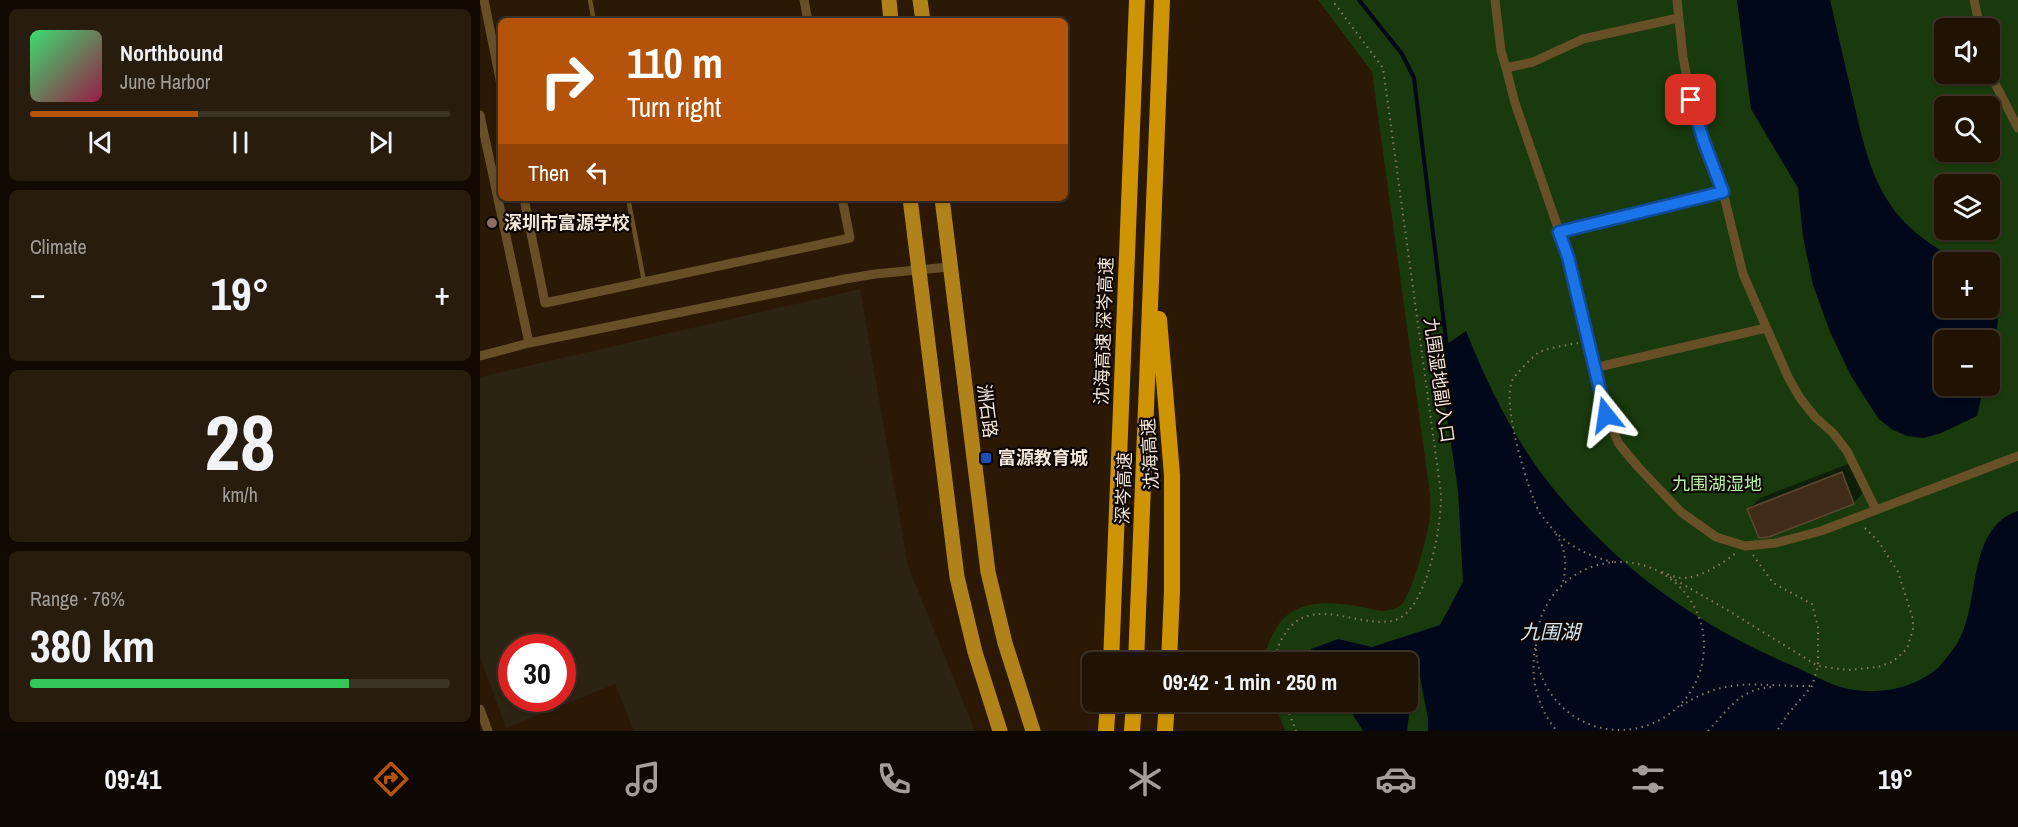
<!DOCTYPE html>
<meta charset="utf-8">
<style>
body{margin:0;font-family:"Archivo Narrow","Noto Sans SC",sans-serif;background:#281c0e;color:#f1f3f6;height:100vh;display:flex;flex-direction:column;font-size:22px;white-space:nowrap}
*{box-sizing:border-box;margin:0}
p{font-size:20px;color:#a29e9a}
.icon{flex:none;width:33px;height:33px;fill:none;stroke:currentColor;stroke-width:2;stroke-linecap:round;stroke-linejoin:round}
.map{position:relative;flex:1;overflow:hidden}
.drawer{display:flex;flex-direction:column;gap:9px;padding:9px;background:#120a02;width:480px}
.drawer>*{flex:none}
.banner{position:absolute;left:18px;top:18px;width:570px;height:183px;border-radius:9px;box-shadow:0 2px 4px #0004,0 0 0 2px #3d3226;background:#b45309;color:#fff;overflow:hidden}
.tools{position:absolute;left:1454px;top:18px;display:grid;gap:12px}
.tools a{display:grid;place-items:center;width:66px;height:66px;border-radius:9px;background:#201304;box-shadow:0 2px 4px #0004,0 0 0 2px #3d3226;font-size:30px}
.speed{position:absolute;left:18px;top:634px;display:flex;gap:12px;font-size:30px;font-weight:700;text-align:center}
.speed>*{display:grid;place-content:center;width:78px;height:78px;border-radius:50%;background:#201304;box-shadow:0 2px 4px #0004,0 0 0 2px #3d3226;line-height:1}
.speed .limit{border:9px solid #d22;background:#fff;color:#111}
.pin{position:absolute;display:grid;place-items:center;width:51px;height:51px;color:#fff;margin:-26px;border-radius:12px;box-shadow:0 3px 9px #0006}
.me{position:absolute;width:66px;margin:-33px;rotate:345deg;stroke-linejoin:round;filter:drop-shadow(0 0 4px #0008)}
.turn{display:flex;align-items:center;gap:21px;height:126px;padding:0 30px;font-size:27px}
.turn .icon{width:78px;height:78px;stroke-width:2.5}
.turn b{display:block;font-size:42px;line-height:51px}
.then{display:flex;align-items:center;height:57px;padding:0 30px;background:#0003;gap:12px;font-size:22px}
.big{font-size:45px;font-weight:700;line-height:1.1}
.drawer .card{flex:1;display:flex;flex-direction:column;justify-content:center;gap:9px;min-width:0;padding:0 21px;border-radius:9px;background:#281c0e}
.drawer .dial{align-items:center;gap:0}
.dial b{font-size:78px;line-height:1}
.song{display:flex;align-items:center;gap:18px}
.cover{width:72px;height:72px;border-radius:9px;background:linear-gradient(135deg,hsl(140 70% 55%),hsl(340 70% 35%))}
.played{height:6px;border-radius:3px;background:linear-gradient(90deg,#b45309 40%,#3d3226 40%)}
.keys{display:flex;justify-content:space-around;direction:ltr}
.heat{display:flex;justify-content:space-between;align-items:center;font-size:33px;direction:ltr}
.charge{height:9px;border-radius:4px;background:linear-gradient(90deg,#34c759 76%,#3d3226 0)}
.trip{position:absolute;left:602px;top:652px;width:336px;height:60px;border-radius:9px;background:#201304;box-shadow:0 2px 4px #0004,0 0 0 2px #3d3226;font-weight:700;line-height:60px;text-align:center}
.tabs{display:flex;height:96px;justify-content:space-around;align-items:center;background:#0d0802;color:#a29e9a}
.tabs .icon{width:42px;height:42px}
.tabs .current{color:#b45309}
.tabs b{font-size:27px;color:#f1f3f6}
main{display:flex;flex:1;min-height:0}
.map>svg:first-child{display:block}
</style>
<main>
<section class="drawer">
<div class="card">
<div class="song"><i class="cover"></i><div><b>Northbound</b><p>June Harbor</p></div></div>
<div class="played"></div>
<div class="keys"><svg class="icon" aria-label="previous" viewBox="0 0 24 24"><path d="M18 5L8 12l10 7zM5 5v14"/></svg><svg class="icon" aria-label="pause" viewBox="0 0 24 24"><path d="M8 5v14M16 5v14"/></svg><svg class="icon" aria-label="next" viewBox="0 0 24 24"><path d="M6 5l10 7-10 7zM19 5v14"/></svg></div>
</div>
<div class="card"><p>Climate</p>
<div class="heat"><a>−</a><b class="big">19°</b><a>+</a></div>
</div>
<div class="card dial"><b>28</b><p>km/h</p></div>
<div class="card"><p>Range · 76%</p><b class="big">380 km</b><div class="charge"></div></div>
</section>
<div class="map">
<svg width="1538" height="731" viewBox="0 0 1538 731">
<rect width="100%" height="100%" fill="#2b1905"/>
<path fill="#2c2313" fill-rule="evenodd" d="M380 289 428 566 495 731H154L135 684 26 728 0 657V377ZM32 648H82V699H32Z"/>
<path fill="#193a0c" fill-rule="evenodd" d="M838 0H1538V731H805L794 702H927V663H786C784 652 789 641 794 632 814 592 865 603 900 611 908 611 916 609 922 604 932 593 947 538 949 523 951 513 950 503 950 494L892 72ZM1464 28H1509V74H1464ZM1464 106H1509V152H1464ZM1464 184H1509V230H1464ZM1464 262H1509V308H1464ZM1464 340H1509V386H1464Z"/>
<path fill="#00081a" d="M1257 0H1350C1358 33 1365 66 1373 99 1391 179 1404 224 1483 262H1464V308H1509V285C1526 308 1515 338 1509 363V340H1464V386H1504L1497 416 1461 433 1444 438 1427 436 1411 429 1398 418 1371 376 1350 332 1333 285 1323 237 1318 188 1271 109Z
M986 331C1009 388 1036 444 1076 492 1143 572 1216 624 1311 665 1328 672 1347 684 1365 688 1397 696 1434 689 1459 667 1465 660 1473 650 1478 642 1501 603 1486 528 1538 511V731H948V719L939 672 930 676V706L927 731H883L865 702H927V663H831V649L858 639 892 647 960 625 983 582 978 490 957 351Z"/>
<path fill="#0007" d="M1373 462 1384 492 1373 503 1269 509 1280 498Z"/>
<g fill="none" stroke-linecap="round" stroke-linejoin="round">
<path stroke="#00081a" stroke-width="4" d="M879 0 922 54 934 78 967 348"/>
</g>
<path fill="#402c18" stroke="#5c4733" stroke-width="1.5" d="M1362 472 1374 504 1289 537 1279 538 1267 509Z"/>
<g fill="none" stroke-linecap="round" stroke-linejoin="round">
<path stroke="#887868" stroke-width="2" stroke-dasharray="1.5 4.5" stroke-linecap="butt" d="M1098 343C1088 345 1066 348 1058 353 1053 356 1036 374 1033 379 1020 401 1048 489 1059 512 1063 518 1069 524 1073 530 1089 546 1110 557 1133 562
M1076 534C1087 551 1087 567 1082 586
M1273 555 1293 583 1332 604 1338 627V666L1332 686 1307 715 1297 731
M1056 646a84 84 0 1 1 168 0a84 84 0 1 1-168 0Z
M1182 572C1187 574 1194 577 1200 578 1219 579 1242 564 1256 553
M1190 577 1244 608 1338 666 1368 670 1398 667 1412 662 1427 649 1433 629V619L1418 572 1399 542 1384 527
M1055 648C1050 678 1057 707 1077 731
M797 663C795 654 798 645 803 637 830 589 883 633 918 619 948 606 962 523 961 493L903 68 852 0
M805 702 816 731
M1201 706C1249 675 1279 687 1332 686
M1228 731C1249 709 1261 687 1295 687"/>
<path stroke="#675027" stroke-width="4.5" d="M110 0 114 21
M148 198 164 281"/>
<path stroke="#675027" stroke-width="9" d="M4 0 21 84
M324 0 328 21
M1015 0 1021 51 1026 68 1035 103 1088 257 1126 415 1139 444 1159 468 1201 512 1236 537 1265 546 1296 543 1341 531 1538 456
M1197 0 1203 57 1211 100 1224 142 1243 192 1263 274 1308 377 1320 398 1335 417 1353 433 1367 451 1396 510
M1494 0 1500 28
M1026 68 1053 62 1103 39 1198 18
M1509 72 1538 128
M0 115 49 343
M44 198 65 303 370 238 362 198
M1079 232 1243 192
M0 356 49 343 365 279 395 274 469 267
M1114 368 1286 328
M0 709 8 731"/>
<path stroke="#b1811a" stroke-width="15" d="M409 0 411 21
M440 0 443 21
M430 198 477 577 495 652 520 731
M462 198 508 572 525 643 553 731"/>
<path stroke="#ce9403" stroke-width="16" d="M679 319 692 475V591L689 663
M631 663 657 0
M656 663 682 0
M626 731 628 702
M652 731 654 702
M685 731 687 702"/>
</g>
<g fill="none" stroke-linecap="round" stroke-linejoin="round">
<g stroke="#114b97" stroke-width="15">
<path id="route" d="M1126 415 1088 257 1079 232 1243 192 1224 142 1211 100"/>
</g>
<use href="#route" stroke="#1a73e8" stroke-width="10"/>
</g>
<circle fill="#8d6e63" stroke="#0d0602" stroke-width="2" cx="12" cy="223" r="6"/>
<rect fill="#1a4fb4" stroke="#0d0602" stroke-width="2" x="500" y="452" width="12" height="12" rx="3"/>
<g text-anchor="middle" stroke-width="4.5" stroke-linejoin="round" paint-order="stroke">
<g font-size="18" font-weight="bold" fill="#f4e7da" stroke="#0d0602" text-anchor="start">
<text x="24" y="229">深圳市富源学校</text>
<text x="518" y="464">富源教育城</text>
</g>
<g font-size="18" fill="#f4e7da" stroke="#0d0602">
<text transform="translate(624 331) rotate(-88)" y="6">沈海高速 深岑高速</text>
<text transform="translate(959 380) rotate(82)" y="6">九围湿地副入口</text>
<text transform="translate(507 411) rotate(83)" y="6">洲石路</text>
<text transform="translate(670 454) rotate(-93)" y="6">沈海高速</text>
<text transform="translate(644 488) rotate(-88)" y="6">深岑高速</text>
</g>
<g font-size="18" fill="#b7f0a5" stroke="#0d0602">
<text x="1237" y="490">九围湖湿地</text>
</g>
<g font-size="20" font-style="italic" fill="#d7e6f2" stroke="#0d0602">
<text x="1070" y="639">九围湖</text>
</g>
</g>
</svg>
<div class="tools">
<a><svg class="icon" aria-label="sound" viewBox="0 0 24 24"><path d="M4 9h4l5-4v14l-5-4H4zM17 9q2 3 0 6"/></svg></a>
<a><svg class="icon" aria-label="search" viewBox="0 0 24 24"><circle cx="10" cy="10" r="6"/><path d="M15 15l6 6"/></svg></a>
<a><svg class="icon" aria-label="layers" viewBox="0 0 24 24"><path d="M12 4l9 5-9 5-9-5zM3 14l9 5 9-5"/></svg></a>
<a>+</a>
<a>−</a>
</div>
<div class="speed"><div class="limit">30</div></div>
<div class="pin" style="left:1211px;top:100px;background:#d93025"><svg class="icon" aria-label="arrive" viewBox="0 0 24 24"><path d="M6 21V4h12l-3 4 3 4H6"/></svg></div>
<svg class="me" style="left:1126px;top:415px" viewBox="-20 -20 40 40"><path d="M0-17L14 15 0 8-14 15z" fill="#1a73e8" stroke="#fff" stroke-width="4"/></svg>
<div class="trip">09:42 · 1 min · 250 m</div>
<div class="banner">
<div class="turn"><svg class="icon" aria-label="right" viewBox="0 0 24 24"><path d="M7 20v-9h11M14 6l5 5-5 5"/></svg><div><b>110 m</b>Turn right</div></div>
<div class="then">Then<svg class="icon" aria-label="left" viewBox="0 0 24 24"><path d="M17 20v-9H6M10 6l-5 5 5 5"/></svg></div>
</div>
</div>
</main>
<nav class="tabs">
<b>09:41</b>
<svg class="icon current" aria-label="directions" viewBox="0 0 24 24"><path d="M12 3l9 9-9 9-9-9zM9 14v-3h6M13 9l2 2-2 2"/></svg>
<svg class="icon" aria-label="music" viewBox="0 0 24 24"><path d="M9 18V5l10-2v13"/><circle cx="6" cy="18" r="3"/><circle cx="16" cy="16" r="3"/></svg>
<svg class="icon" aria-label="phone" viewBox="0 0 24 24"><path d="M5 4h4l2 5-3 2q2 4 5 5l2-3 5 2v4C11 20 4 13 5 4z"/></svg>
<svg class="icon" aria-label="climate" viewBox="0 0 24 24"><path d="M12 3v18M4 7l16 10M4 17L20 7"/></svg>
<svg class="icon" aria-label="car" viewBox="0 0 24 24"><path d="M5 17H2v-5l4-1 3-4h7l3 4 3 1v5h-3M9 17h6M6 11h13"/><circle cx="7" cy="17" r="2"/><circle cx="17" cy="17" r="2"/></svg>
<svg class="icon" aria-label="filters" viewBox="0 0 24 24"><path d="M4 7h16M4 17h16"/><circle cx="9" cy="7" r="2"/><circle cx="15" cy="17" r="2"/></svg>
<b>19°</b>
</nav>
